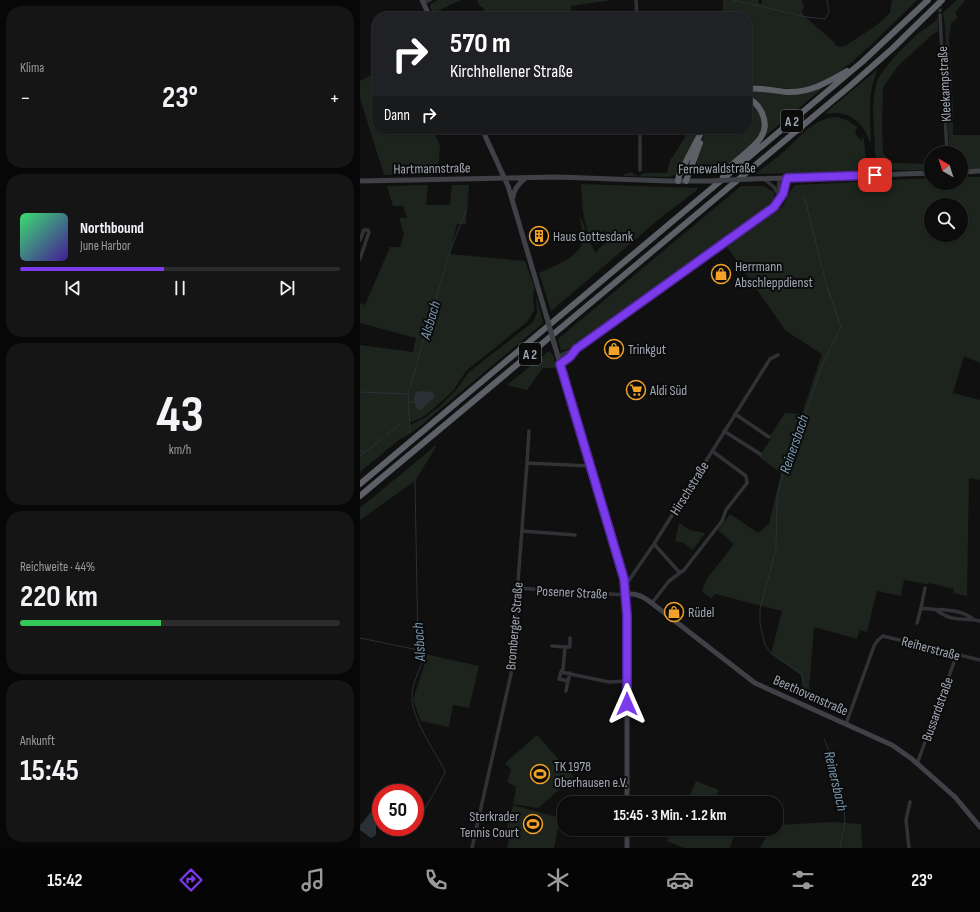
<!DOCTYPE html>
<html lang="de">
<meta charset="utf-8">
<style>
body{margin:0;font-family:"Sofia Sans Condensed",sans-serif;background:#151516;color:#f1f3f6;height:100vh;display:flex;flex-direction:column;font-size:15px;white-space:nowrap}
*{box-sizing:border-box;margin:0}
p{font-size:13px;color:#9a9b9d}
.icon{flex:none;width:22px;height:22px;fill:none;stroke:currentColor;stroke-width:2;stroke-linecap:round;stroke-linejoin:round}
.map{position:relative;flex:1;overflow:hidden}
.sheet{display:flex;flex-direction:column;gap:6px;padding:6px;background:#070707;width:360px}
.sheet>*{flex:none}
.banner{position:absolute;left:12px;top:12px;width:380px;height:122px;border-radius:16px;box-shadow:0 1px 3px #0004,0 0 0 1px #2c2c2e;background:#202124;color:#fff;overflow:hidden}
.needle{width:26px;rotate:321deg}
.controls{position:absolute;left:564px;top:146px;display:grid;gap:8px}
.controls a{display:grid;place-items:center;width:44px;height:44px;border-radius:50%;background:#0c0c0d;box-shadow:0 1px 3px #0004,0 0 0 1px #2c2c2e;font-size:20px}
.speed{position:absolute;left:12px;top:784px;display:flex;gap:8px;font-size:20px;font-weight:700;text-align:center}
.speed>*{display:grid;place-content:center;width:52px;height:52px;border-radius:50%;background:#0c0c0d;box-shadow:0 1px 3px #0004,0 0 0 1px #2c2c2e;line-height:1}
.speed .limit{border:6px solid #d22;background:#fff;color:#111}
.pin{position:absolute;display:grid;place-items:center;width:34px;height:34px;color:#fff;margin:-17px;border-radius:8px;box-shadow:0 2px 6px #0006}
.me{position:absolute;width:44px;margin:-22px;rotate:0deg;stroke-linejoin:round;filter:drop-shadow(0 0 3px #0008)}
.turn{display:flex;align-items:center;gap:14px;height:84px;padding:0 12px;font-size:18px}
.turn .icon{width:52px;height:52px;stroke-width:2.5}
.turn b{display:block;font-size:28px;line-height:34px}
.then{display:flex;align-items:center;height:38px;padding:0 12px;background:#0003;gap:8px;font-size:15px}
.big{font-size:30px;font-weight:700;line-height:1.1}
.sheet .tile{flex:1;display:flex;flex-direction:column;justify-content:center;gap:6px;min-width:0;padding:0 14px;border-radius:16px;background:#151516}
.sheet .dial{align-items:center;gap:0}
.dial b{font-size:52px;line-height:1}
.song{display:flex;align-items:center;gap:12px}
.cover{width:48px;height:48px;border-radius:6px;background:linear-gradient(135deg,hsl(140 70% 55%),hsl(260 70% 35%))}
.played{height:4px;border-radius:2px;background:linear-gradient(90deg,#7c3aed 45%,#2c2c2e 45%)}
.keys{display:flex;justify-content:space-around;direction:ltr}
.heat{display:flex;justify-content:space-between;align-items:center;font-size:22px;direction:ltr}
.charge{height:6px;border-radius:3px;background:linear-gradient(90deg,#34c759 44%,#2c2c2e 0)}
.trip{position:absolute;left:197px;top:796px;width:226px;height:40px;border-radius:16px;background:#0c0c0d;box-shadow:0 1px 3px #0004,0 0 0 1px #2c2c2e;font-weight:700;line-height:40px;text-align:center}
.tabs{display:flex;height:64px;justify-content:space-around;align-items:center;background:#050505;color:#9a9b9d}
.tabs .icon{width:28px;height:28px}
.tabs .current{color:#7c3aed}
.tabs b{font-size:18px;color:#f1f3f6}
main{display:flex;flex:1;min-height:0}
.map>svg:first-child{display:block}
</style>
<main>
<section class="sheet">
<div class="tile"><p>Klima</p>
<div class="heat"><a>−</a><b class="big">23°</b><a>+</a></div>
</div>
<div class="tile">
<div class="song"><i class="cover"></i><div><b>Northbound</b><p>June Harbor</p></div></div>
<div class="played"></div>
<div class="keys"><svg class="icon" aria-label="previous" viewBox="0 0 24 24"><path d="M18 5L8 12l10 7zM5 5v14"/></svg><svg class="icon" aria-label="pause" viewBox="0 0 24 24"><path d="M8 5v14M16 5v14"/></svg><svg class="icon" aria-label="next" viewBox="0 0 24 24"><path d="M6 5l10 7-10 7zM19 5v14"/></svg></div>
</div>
<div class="tile dial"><b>43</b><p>km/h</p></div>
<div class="tile"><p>Reichweite · 44%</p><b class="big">220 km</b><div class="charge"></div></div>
<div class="tile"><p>Ankunft</p><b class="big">15:45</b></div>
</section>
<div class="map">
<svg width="620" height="848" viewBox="0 0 620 848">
<rect width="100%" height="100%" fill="#101011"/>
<path fill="#1c241d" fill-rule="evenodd" d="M78 0H101L73 13 70 7 71 4Z
M117 0H253L211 6 212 16H217L216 17H181L179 11 139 17H127L122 6 120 7Z
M363 0H399L398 3 401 4 402 0H442L444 8 442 11 443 15 475 43V45L479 47 485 46 517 25 530 13 532 0H557C543 14 528 28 513 43 491 63 468 86 436 89 419 90 403 83 387 86V17H363Z
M597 0H605L595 13 598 17 591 24 589 38 593 107V135H620V169H601V153H589L585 26 583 13Z
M578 18V32L574 33 538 66 524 86 523 89 522 126 523 153 528 160 533 163 571 164V170C560 170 531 172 522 167 517 163 516 159 515 153 515 133 510 100 517 82 521 69 551 39 563 30 569 26 573 23 578 18Z
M518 69C507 92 510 117 511 141H509C505 126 494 115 478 113 473 113 469 114 465 113Z
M17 72V129H72L80 145 78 174 24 175 0 98V81Z
M463 87V88L402 139 405 117 387 97V91H409Z
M387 101C427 125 378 158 358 175L349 174 348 175C326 167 342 143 347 129H387Z
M476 117 487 120 497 127 495 133 501 141H502V136L503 137C505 144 507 162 504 168 502 171 501 171 498 172L395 174C403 167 412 162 420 155 437 141 452 118 476 117Z
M330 129H341L315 175 309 177 264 176V174L273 172 274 175 279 176 284 173H307L311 157 312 158 314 155Z
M601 177H620V363L604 356 593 393 620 400V480L609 478 607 596 593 593 594 589 569 583 568 584H565L544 580 541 596 517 591 507 632 500 630 497 639 454 627 448 701 442 698V676L411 654 422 611 355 594 351 598 342 592 346 580 374 544 358 530 370 514 398 533 409 524 421 473 399 457 411 439 410 436 425 413 442 414 462 354 426 331 367 247 423 206 429 193 435 185 571 178V183H601ZM571 205H601V235H571Z
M221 184 338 188 336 191 303 216 191 311 179 273C192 267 221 257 223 240 223 234 221 225 220 218L222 220 229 241 236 253 239 250 238 249 247 242 245 231 237 233 239 241 236 244C223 234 222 200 221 184Z
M68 185 66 205H90L92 185H109L106 224H97L90 254 165 261 175 288 173 295 174 311 167 322 106 371 93 391 73 409 61 418 49 423V426L66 417 80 406 96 390 109 372 173 322 177 313 176 295 183 323 58 428 45 437 41 438 0 472V345L53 352 56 338 0 323V303L5 305 30 247H40L44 234 39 218H47L43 206H33L27 186Z
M381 186H404L414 192C416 200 412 205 406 209 352 248 297 287 242 326 233 333 213 351 201 350L198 339Z
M189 351 193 355 197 368H183L167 390 147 385Z
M75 446 76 447 55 481 0 520V508Z
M319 523 330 530 345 533 333 550 324 543 315 541Z
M60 653 119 666 109 708 93 705 89 727 61 721 53 700 66 660Z
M177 735 214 777 178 808 153 804 156 787 147 782 151 770 145 763Z
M336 781 359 790 354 800 362 803H322V801L327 802Z
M153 805 200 818 194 848H147L151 831 146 830Z
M474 822 501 824 502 848H400L410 829H416V825Z
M312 829H376L370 848H324L307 841Z"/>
<path fill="#293137" d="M61 391 72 392 75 395 74 398 62 409 58 410C54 405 53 398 56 392Z
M15 809 20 810 21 812 16 821V835L11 838 0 830V825C6 820 9 812 15 809Z"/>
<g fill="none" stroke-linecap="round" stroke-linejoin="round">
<path stroke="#293137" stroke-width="1" d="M373 0 447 17 465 19 469 12 467 0
M0 392 47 394
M49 402H55
M50 433 48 394 89 254 106 210
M26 435 42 423
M0 451 5 452
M0 456 23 438
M55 481 58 650V654L63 660C59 671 52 684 52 696 50 715 75 752 84 769L85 773 61 816
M0 638 58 650
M443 683 442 674 411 653 405 645 400 624V609L416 549 417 498 427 459 437 437 462 366 481 327 467 287 444 195
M464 739 472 757 471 770 478 777 483 797 485 821 480 848
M55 807 58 806 63 811
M17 808 21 803"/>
<path stroke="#2d2e31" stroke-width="3.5" stroke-dasharray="3.5 2" stroke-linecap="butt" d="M580 3V15"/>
<path stroke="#313236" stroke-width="3.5" d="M276 0 277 17
M63 3 70 0
M580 15 587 153
M280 170V129
M404 179 414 187 417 192
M418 203 419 179
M0 240 4 230H8L9 232 0 259
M198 356 216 349 405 213C418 203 425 195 427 178
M200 364 210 357 215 350
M375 414 409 437
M364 431 400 454
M167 463 169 431
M162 531 215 535
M294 544 320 573
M265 586 294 544 410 359 418 355
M157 588 266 595
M565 588 561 608C579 611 597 607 613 619
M292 603 309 581 324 570 362 521 366 510 387 483 386 476 352 451
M576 610C594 623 602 617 620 621
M557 623 561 608
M192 646 205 647 203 669 201 672 249 682 267 681
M205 647H210V638
M201 672 199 679 208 681 210 673
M206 691 208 681
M486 724 514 646 518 640 523 636 620 660
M557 764 597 654
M112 848 151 674 167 463 230 466
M549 848 546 820 550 802"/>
<path stroke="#3f4146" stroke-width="5" d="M62 0 70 17
M122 129 148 186 187 318
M601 172 620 171
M391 179 571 173
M0 181 197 177 309 181H349
M153 197C154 188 159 183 166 178
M194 343 261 569 265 586 267 616V803
M266 595C274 592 282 596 289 601L395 683 532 745 552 759 595 797 620 827
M267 829V848"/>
<path stroke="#5d6067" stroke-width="6" d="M387 89C400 87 414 91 427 92 450 93 468 82 487 71
M362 180C368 156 417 145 402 113 399 106 394 101 387 98
M318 181 319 175 343 129
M326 181 340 143
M0 484 502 62 568 0
M0 496 490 86 533 48 582 0"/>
<path stroke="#3f4146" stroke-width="5" d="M349 181 391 179
M187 318 194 343"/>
</g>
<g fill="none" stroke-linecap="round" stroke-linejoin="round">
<g stroke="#51269a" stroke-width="10">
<path id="route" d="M267 704V616L264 579 200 364 210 357 216 349 414 207 423 194 427 178 515 175"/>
</g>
<use href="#route" stroke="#7c3aed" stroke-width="7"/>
</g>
<defs>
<g id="building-ring" transform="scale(1)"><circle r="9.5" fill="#0b0b0c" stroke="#f2a327" stroke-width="1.5"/><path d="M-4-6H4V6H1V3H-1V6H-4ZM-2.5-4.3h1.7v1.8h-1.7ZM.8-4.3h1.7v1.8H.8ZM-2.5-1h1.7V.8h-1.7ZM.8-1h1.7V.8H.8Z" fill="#f2a327"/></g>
<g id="shop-ring" transform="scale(1)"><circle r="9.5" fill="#0b0b0c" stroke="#f2a327" stroke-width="1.5"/><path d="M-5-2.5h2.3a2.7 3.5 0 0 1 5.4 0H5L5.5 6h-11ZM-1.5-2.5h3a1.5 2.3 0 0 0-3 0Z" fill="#f2a327"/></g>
<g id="supermarket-ring" transform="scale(1)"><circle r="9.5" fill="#0b0b0c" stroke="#f2a327" stroke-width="1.5"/><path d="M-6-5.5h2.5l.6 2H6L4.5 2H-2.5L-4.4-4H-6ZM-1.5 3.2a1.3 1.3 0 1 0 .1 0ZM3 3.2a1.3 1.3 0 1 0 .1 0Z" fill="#f2a327"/></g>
<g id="stadium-ring" transform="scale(1)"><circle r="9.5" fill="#0b0b0c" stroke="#f2a327" stroke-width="1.5"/><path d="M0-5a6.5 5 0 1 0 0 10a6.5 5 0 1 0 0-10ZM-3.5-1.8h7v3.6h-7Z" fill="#f2a327"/></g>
</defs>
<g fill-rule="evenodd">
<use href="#building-ring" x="179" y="236"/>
<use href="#shop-ring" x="361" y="274"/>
<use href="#shop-ring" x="254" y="349"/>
<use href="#supermarket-ring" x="276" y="390"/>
<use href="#shop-ring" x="314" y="612"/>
<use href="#stadium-ring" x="180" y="774"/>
<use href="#stadium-ring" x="173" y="824"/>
</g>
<g text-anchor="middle" stroke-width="4" stroke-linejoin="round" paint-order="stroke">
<g fill="#0b0b0c" stroke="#747880" stroke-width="1">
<rect x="421" y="110" width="22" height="22" rx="3"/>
<rect x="159" y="343" width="22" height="22" rx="3"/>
</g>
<g font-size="13" font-weight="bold" fill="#a1a7b2">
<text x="432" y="126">A 2</text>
<text x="170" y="359">A 2</text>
</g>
<g font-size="14" fill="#a1a7b2" stroke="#0b0b0c">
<text transform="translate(584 84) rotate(-93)" y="5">Kleekampstraße</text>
<text transform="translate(72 168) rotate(-1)" y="5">Hartmannstraße</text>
<text transform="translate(357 168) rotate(-1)" y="5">Fernewaldstraße</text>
<text transform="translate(329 488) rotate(-58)" y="5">Hirschstraße</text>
<text transform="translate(212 592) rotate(3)" y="5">Posener Straße</text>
<text transform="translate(154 626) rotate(-85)" y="5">Bromberger Straße</text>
<text transform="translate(571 648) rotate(15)" y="5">Reiherstraße</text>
<text transform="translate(451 695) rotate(24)" y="5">Beethovenstraße</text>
<text transform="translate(577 709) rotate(-70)" y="5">Bussardstraße</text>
</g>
<g font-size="14" fill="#a1a7b2" stroke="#0b0b0c" text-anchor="start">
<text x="193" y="241">Haus Gottesdank</text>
<text x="375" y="271">Herrmann<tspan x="375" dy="16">Abschleppdienst</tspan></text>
<text x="268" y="354">Trinkgut</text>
<text x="290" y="395">Aldi Süd</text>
<text x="328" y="617">Rüdel</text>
<text x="194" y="771">TK 1978<tspan x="194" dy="16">Oberhausen e.V.</tspan></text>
<text x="159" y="821" text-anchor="end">Sterkrader<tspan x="159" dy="16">Tennis Court</tspan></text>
</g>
<g font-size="15" font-style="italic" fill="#7797ae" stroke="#0b0b0c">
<text transform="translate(70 320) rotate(-74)" y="5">Alsbach</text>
<text transform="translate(434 444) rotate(-71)" y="5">Reinersbach</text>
<text transform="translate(59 642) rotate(-94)" y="5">Alsbach</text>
<text transform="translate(476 781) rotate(77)" y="5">Reinersbach</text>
</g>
</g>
</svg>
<div class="controls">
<a><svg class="needle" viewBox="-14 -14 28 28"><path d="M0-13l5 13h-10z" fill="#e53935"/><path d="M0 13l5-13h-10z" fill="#9a9b9d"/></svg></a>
<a><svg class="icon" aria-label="search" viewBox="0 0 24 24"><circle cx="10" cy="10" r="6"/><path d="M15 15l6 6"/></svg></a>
</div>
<div class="speed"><div class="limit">50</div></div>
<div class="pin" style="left:515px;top:175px;background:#d93025"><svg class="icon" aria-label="arrive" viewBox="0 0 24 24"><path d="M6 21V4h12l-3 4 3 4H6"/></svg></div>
<svg class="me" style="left:267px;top:704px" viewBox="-20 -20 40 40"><path d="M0-17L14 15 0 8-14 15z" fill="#7c3aed" stroke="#fff" stroke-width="4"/></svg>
<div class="trip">15:45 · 3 Min. · 1.2 km</div>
<div class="banner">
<div class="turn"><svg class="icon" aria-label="right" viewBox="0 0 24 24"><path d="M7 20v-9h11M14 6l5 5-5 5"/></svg><div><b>570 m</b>Kirchhellener Straße</div></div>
<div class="then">Dann<svg class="icon" aria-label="right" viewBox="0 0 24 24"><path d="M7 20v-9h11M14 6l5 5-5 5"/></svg></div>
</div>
</div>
</main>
<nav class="tabs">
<b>15:42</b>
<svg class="icon current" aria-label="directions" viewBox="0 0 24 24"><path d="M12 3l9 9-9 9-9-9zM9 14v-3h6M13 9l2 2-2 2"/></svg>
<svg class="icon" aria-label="music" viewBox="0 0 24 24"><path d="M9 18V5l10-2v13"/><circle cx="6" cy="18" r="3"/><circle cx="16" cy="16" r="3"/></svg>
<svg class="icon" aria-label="phone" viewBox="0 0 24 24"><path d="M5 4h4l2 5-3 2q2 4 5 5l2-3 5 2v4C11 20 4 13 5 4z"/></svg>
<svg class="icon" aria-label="climate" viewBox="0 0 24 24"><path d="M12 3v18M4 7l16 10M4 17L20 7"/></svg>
<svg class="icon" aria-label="car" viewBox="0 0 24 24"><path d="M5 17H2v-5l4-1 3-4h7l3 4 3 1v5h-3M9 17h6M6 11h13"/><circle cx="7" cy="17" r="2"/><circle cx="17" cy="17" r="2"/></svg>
<svg class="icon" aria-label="filters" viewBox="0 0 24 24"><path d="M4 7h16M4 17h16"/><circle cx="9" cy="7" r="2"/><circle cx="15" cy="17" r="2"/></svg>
<b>23°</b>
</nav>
